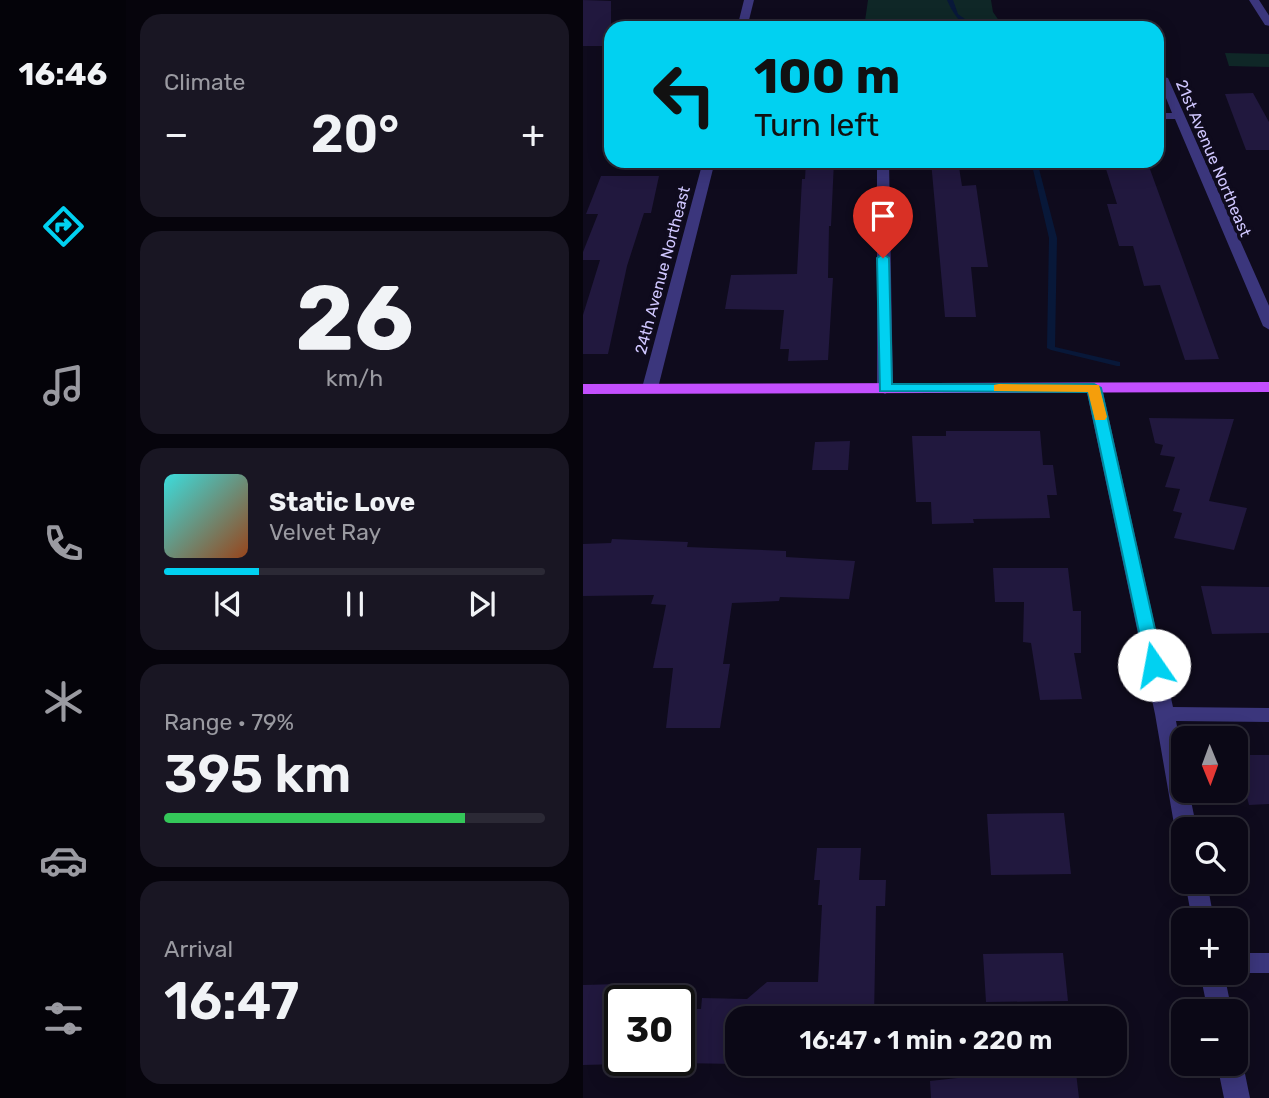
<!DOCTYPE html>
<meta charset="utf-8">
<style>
body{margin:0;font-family:Rubik,sans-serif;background:#191623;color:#f1f3f6;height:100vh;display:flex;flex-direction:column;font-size:26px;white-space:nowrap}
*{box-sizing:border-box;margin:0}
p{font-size:23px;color:#9a9aa1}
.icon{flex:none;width:38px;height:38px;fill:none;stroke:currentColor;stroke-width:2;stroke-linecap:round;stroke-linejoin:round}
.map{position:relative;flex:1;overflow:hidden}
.panel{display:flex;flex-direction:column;gap:14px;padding:14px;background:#06040c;width:457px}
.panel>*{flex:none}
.top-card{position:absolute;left:21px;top:21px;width:560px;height:147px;border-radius:21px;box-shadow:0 4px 18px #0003,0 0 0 2px #2b2935;background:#01d1f1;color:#111;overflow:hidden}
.needle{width:46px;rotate:179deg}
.fabs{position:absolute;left:588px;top:726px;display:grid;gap:14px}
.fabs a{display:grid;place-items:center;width:77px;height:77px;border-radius:14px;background:#0b0816;box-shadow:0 4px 18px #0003,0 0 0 2px #2b2935;font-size:35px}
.speed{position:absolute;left:21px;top:985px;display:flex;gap:14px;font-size:35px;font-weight:700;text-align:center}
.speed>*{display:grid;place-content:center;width:91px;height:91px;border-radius:50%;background:#0b0816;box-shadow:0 4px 18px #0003,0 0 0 2px #2b2935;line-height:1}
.speed .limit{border:4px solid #111;border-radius:10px;background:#fff;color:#111}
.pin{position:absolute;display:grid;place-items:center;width:60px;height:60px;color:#fff;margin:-72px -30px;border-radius:50% 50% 50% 0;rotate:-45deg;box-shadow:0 0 7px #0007}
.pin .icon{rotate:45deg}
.me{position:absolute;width:77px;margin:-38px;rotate:348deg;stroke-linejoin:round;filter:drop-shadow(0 0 5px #0008)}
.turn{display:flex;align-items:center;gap:24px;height:147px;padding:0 35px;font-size:32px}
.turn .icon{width:91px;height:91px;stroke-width:2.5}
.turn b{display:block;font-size:49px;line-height:60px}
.big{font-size:52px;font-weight:600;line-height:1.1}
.panel .card{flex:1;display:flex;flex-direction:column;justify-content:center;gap:10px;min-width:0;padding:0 24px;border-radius:21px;background:#191623}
.panel .dial{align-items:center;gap:0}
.dial b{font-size:91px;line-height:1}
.song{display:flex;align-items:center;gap:21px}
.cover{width:84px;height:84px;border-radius:10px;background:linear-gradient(135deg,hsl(180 70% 55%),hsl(20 70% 35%))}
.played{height:7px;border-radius:4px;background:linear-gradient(90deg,#01d1f1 25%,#2b2935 25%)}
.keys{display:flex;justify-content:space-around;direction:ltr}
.heat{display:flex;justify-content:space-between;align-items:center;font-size:38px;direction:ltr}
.charge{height:10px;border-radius:5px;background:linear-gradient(90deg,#34c759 79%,#2b2935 0)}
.trip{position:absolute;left:142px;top:1006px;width:402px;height:70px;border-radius:21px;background:#0b0816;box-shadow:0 4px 18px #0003,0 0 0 2px #2b2935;font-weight:600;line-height:70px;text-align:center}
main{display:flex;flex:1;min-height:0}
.tab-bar{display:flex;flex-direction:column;width:126px;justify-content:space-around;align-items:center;background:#040309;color:#9a9aa1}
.tab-bar .icon{width:49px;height:49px}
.tab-bar .active{color:#01d1f1}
.tab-bar b{font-size:32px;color:#f1f3f6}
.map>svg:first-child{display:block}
</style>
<main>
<nav class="tab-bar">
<b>16:46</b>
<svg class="icon active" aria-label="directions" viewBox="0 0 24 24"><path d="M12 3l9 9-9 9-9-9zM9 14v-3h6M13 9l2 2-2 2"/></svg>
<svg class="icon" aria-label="music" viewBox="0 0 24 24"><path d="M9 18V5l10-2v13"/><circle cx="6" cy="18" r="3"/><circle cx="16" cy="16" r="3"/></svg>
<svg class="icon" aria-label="phone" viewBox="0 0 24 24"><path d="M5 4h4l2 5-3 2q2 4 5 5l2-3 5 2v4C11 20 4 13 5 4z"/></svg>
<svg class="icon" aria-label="climate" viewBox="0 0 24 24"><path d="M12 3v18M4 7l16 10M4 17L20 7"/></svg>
<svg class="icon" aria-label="car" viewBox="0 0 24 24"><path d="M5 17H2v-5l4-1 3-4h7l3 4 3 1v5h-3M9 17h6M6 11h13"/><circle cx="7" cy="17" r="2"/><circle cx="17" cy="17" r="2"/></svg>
<svg class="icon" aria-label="filters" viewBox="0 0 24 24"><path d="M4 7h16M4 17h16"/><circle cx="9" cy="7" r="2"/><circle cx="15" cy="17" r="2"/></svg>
</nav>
<section class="panel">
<div class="card"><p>Climate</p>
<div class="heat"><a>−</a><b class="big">20°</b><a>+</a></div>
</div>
<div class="card dial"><b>26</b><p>km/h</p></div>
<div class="card">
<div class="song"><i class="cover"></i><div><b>Static Love</b><p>Velvet Ray</p></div></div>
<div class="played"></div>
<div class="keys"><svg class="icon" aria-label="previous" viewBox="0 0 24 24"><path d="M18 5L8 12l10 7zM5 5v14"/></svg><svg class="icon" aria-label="pause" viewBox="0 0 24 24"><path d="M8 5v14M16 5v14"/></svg><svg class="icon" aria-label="next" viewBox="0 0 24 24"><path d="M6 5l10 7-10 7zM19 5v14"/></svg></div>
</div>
<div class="card"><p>Range · 79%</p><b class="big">395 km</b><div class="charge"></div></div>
<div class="card"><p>Arrival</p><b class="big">16:47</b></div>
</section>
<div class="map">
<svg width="687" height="1098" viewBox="0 0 687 1098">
<rect width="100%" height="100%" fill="#0f0b1d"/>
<path fill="#0f2727" d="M285 0H408L410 12 421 28H281Z
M642 53 686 54V67L646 66Z"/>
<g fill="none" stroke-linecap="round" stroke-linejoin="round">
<path fill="#081839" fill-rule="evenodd" d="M364 0H370L375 14 394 28C378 28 370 13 364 0Z
M448 161H454L474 238 472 347 537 362V366H534L468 350 464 348 466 238Z"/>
</g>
<path fill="#21183e" d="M0 0 28 1V46H0Z
M670 93 686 122V150H663L642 94Z
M223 161H251L248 226H246L245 278H250L245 360 205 361 206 349H197L201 310 142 309 148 275 214 274 219 179H222Z
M348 161H375L379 186 393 185 405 267H388L393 317H362Z
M536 161H564L636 359 602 360 577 285 561 286 550 246H536L524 204H534L523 169H539Z
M18 176H76L68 213H61L44 266 25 354H0V315L17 260H0V252L15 214H3Z
M566 418 651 419 626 501 664 508 651 550 591 538 599 513 590 511 597 489 582 487 592 457 577 455 580 445 572 443Z
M363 431H457L460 465H470L474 495H464L467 518 390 519 391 523 349 524 348 502H333L329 436H363Z
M267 441 265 470H229L232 442Z
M29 539 105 542 104 547 203 551V557L272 561 266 599 197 597 196 601 149 603 140 664H147L137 728H83L90 668H70L83 605 68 604 71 595 0 596V544L28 543Z
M410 568H485L490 611H498V653H491L499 699 457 700 448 643 440 642 441 602H412Z
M618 586 686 587V633L629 634Z
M653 755H686V804L666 805Z
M481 813 488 874 408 875 404 814Z
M234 848H278L276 880H303L302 906H293L291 1018H154V1064L215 1065 96 1063V1009H118L119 998 164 999 184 982H235L239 905H235L237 880H231Z
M480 953 485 1001 403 1002 400 954Z
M37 984V1064L0 1065V985Z
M428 1064H492L496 1098H348L347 1081 429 1072Z"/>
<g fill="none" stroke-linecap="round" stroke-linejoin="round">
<path fill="#3b367c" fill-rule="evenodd" d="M161 0H171L164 28H154Z
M666 0H676L687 17V26L682 25Z
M576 76 585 78 687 308V330L680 326 592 119H574V113H589L575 78Z
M120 161H132L75 388 67 393 59 388Z
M294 161H306L310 389 302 394 294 389Z
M511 383 519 388 590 707 687 708V722L593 721 600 758V791H606L614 830H600V838L595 836 592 830 572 714 503 388Z
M602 882H624L631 920H609Z
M653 953H687V973H653Z
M617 973H641L649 1012H625Z
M653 1055 660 1064 667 1098H641L634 1064H653Z"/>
<path fill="#c34ffe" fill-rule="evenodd" d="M687 382V392L0 394V384Z"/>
</g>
<path fill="#01d1f1" stroke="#01889d" stroke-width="2" d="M300 254 306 258 309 384H511L518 388 580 665 578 670H565L563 665 505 392 297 391 294 258Z"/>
<path fill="#f59e0b" d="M416 384 516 385 524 417 522 420H512L505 392 411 391V385Z"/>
<g text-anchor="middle" stroke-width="7" stroke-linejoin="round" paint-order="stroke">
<g font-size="16" fill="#d0c7ff" stroke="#0f0b1d">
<text transform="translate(631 158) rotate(67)" y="6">21st Avenue Northeast</text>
<text transform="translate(79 270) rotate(-75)" y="6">24th Avenue Northeast</text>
</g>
</g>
</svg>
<div class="fabs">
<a><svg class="needle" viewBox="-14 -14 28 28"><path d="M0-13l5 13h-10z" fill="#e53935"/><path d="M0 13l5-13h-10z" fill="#9a9aa1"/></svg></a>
<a><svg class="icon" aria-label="search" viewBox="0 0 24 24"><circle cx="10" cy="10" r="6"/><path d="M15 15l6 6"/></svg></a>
<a>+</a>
<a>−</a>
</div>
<div class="speed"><div class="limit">30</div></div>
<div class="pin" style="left:300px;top:258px;background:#d93025"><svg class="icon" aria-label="arrive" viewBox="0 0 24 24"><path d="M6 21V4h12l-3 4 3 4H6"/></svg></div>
<svg class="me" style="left:571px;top:665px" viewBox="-20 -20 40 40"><circle r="19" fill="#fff"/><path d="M0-13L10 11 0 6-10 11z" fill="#01d1f1"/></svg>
<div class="trip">16:47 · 1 min · 220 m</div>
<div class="top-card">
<div class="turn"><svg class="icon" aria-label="left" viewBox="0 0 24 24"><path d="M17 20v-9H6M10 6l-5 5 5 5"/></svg><div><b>100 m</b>Turn left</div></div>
</div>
</div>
</main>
